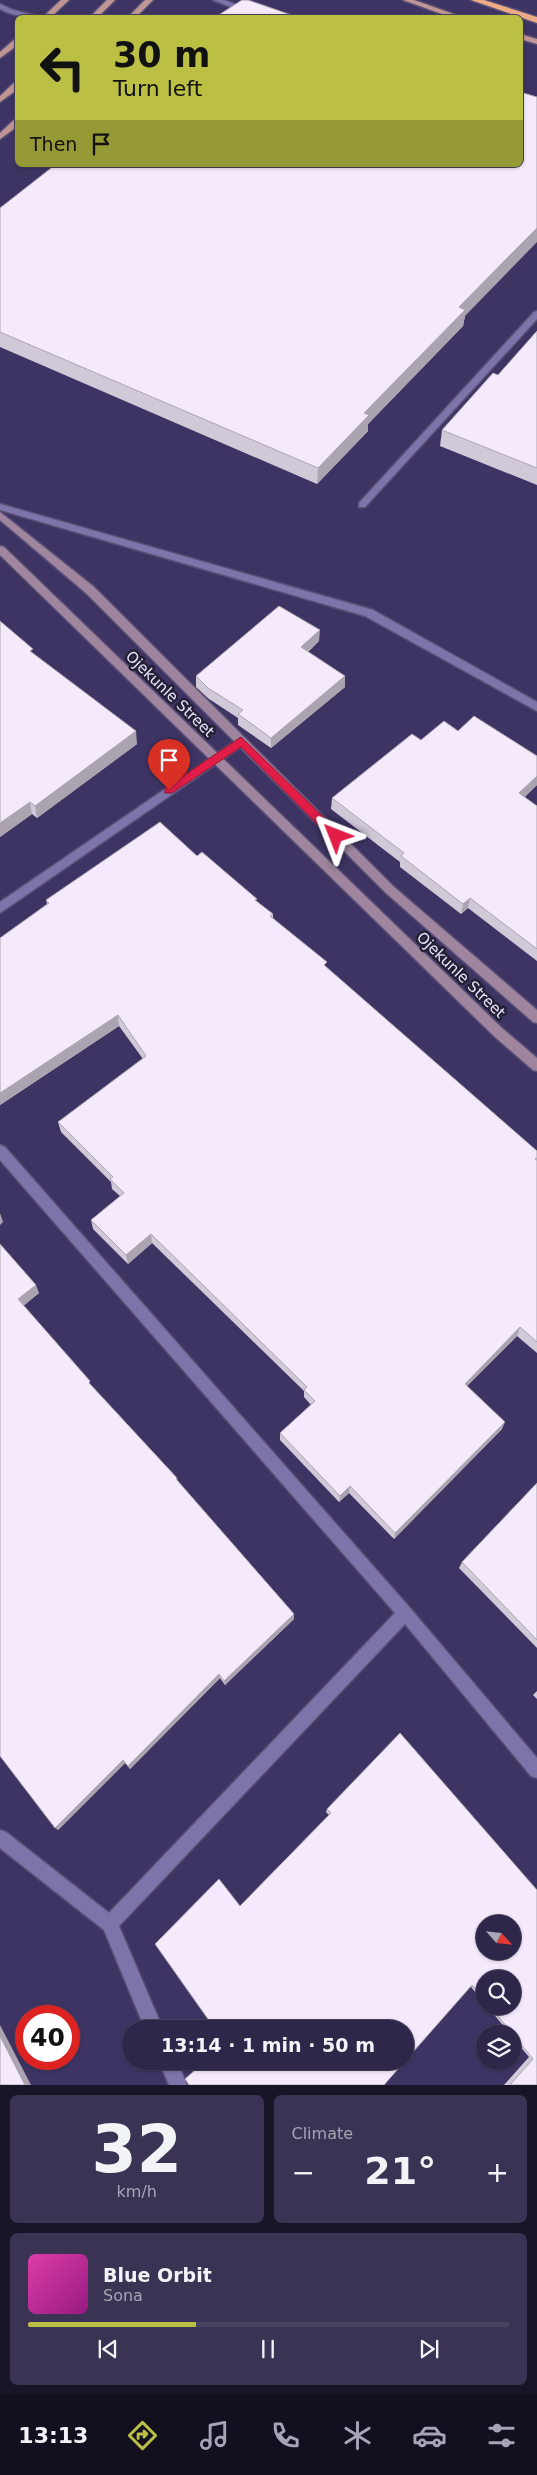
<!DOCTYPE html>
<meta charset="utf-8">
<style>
body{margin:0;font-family:"DejaVu Sans",sans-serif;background:#3a3354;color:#f1f3f6;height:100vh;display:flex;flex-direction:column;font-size:19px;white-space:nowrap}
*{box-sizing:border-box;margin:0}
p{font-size:16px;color:#a7a5b5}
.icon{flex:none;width:28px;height:28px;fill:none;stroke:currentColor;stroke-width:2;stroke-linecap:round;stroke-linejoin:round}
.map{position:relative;height:2085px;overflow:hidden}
.sheet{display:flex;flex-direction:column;gap:10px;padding:10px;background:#191529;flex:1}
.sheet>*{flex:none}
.hud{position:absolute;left:15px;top:15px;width:508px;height:152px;border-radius:8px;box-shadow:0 1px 4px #0004,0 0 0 1px #494462;background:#bbc044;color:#111;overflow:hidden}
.needle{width:32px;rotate:117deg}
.fabs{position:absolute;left:476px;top:1915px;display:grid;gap:10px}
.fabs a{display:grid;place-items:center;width:45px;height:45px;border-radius:50%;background:#2e274a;box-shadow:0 1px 4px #0004,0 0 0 1px #494462;font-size:25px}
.speed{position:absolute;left:15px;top:2005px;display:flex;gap:10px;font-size:25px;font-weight:700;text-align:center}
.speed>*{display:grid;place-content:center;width:65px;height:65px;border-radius:50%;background:#2e274a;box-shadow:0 1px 4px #0004,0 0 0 1px #494462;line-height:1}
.speed .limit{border:8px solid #d22;background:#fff;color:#111}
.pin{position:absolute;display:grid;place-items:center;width:42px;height:42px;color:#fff;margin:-51px -21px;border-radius:50% 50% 50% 0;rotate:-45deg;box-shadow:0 0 5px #0007}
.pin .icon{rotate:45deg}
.me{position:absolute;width:55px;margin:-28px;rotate:315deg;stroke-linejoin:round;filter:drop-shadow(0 0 4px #0008)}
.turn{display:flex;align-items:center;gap:18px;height:105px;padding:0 15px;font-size:22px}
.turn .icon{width:65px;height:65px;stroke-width:2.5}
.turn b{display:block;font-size:35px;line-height:42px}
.then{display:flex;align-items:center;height:48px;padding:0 15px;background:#0003;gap:10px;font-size:19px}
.big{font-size:38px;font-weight:800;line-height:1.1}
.sheet .card{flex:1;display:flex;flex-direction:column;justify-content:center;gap:8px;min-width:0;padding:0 18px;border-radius:8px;background:#3a3354}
.sheet .dial{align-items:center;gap:0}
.dial b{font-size:65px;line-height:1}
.song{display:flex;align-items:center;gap:15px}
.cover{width:60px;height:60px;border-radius:8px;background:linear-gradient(135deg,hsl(320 70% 55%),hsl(310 70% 35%))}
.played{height:5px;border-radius:2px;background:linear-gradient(90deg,#bbc044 35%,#494462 35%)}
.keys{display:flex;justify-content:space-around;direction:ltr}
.heat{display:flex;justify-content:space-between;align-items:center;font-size:28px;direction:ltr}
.sheet .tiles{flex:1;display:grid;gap:10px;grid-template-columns:1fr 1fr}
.card:last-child{grid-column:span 2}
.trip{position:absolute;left:122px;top:2020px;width:292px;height:50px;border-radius:25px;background:#2e274a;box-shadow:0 1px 4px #0004,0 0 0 1px #494462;font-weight:800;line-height:50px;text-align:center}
.tab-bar{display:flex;height:80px;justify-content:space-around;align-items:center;background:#12101e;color:#a7a5b5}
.tab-bar .icon{width:35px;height:35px}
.tab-bar .selected{color:#bbc044}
.tab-bar b{font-size:22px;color:#f1f3f6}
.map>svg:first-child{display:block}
</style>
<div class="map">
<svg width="537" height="2085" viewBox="0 0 537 2085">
<rect width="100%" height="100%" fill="#3e3463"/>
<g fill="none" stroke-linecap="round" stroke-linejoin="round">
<g stroke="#584f77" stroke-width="3">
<path id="lane" d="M213 0H224L271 18H259Z
M0 4 13 10 46 18C30 18 15 17 0 9Z
M537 311V319L365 507H359V503L534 312Z
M0 504 373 610 537 702V711L365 616 0 510Z"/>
</g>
<g stroke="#584f77" stroke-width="3">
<path id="street" d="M241 737 247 741 245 744 0 913V902Z
M0 1145 5 1147 410 1608 537 1758V1778L531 1776 405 1624 119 1926 163 2029H145L104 1930 0 1848V1830L6 1832 109 1913 395 1613 0 1160Z
M159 2061H177L187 2085H169Z"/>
</g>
<g stroke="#584f77" stroke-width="3">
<path id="secondary" d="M0 512 94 587 394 887 537 1010V1023L533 1022 386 893 86 593 0 520Z
M0 546 4 547 503 1029 537 1058V1071L533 1070 495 1037 0 555Z"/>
</g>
<g stroke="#584f77" stroke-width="3">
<path id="primary" d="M61 0H69L50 18H42Z
M107 0H115L97 18H89Z
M145 0H153L135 18H127Z
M403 0H414L465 18H453Z
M520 34 537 39V44L520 39Z
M15 39H18V45L0 58V52Z
M15 82H18V89L0 102V96Z
M15 119H18V126L0 139V133Z"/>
</g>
<g stroke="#584f77" stroke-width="3">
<path id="highway" d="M471 0H484L537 17V23Z"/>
</g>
<use href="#lane" fill="#7d74a9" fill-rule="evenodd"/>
<use href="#street" fill="#7d74a9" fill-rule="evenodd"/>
<use href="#secondary" fill="#9f859e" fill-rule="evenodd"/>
<use href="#primary" fill="#c09694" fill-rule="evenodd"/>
<use href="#highway" fill="#edac86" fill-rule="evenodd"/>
</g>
<path fill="#d2c9d8" d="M0 208 465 316 463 326 368 424V431L317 484 0 347Z
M537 331V485L440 446 442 430 498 375Z
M319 641 308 652 345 687 271 748 238 725V718L209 699 196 687V676Z
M34 655 137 744 37 818 32 814 0 837Z
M458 731 537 756V785L524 797 537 806V961L468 908 461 914 400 867V862L331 809 332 798 421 740Z
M197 856 273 914V918L326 967 537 1151V1353L517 1336 467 1386 502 1429 394 1539 349 1493 339 1502 280 1440V1433L311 1405 304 1397V1391L152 1243 128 1264 93 1229 91 1220 120 1196 112 1189 111 1182 61 1132 58 1122 143 1059 119 1026 0 1105V938L47 904 46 900Z
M0 1244 39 1293 23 1306 92 1386 177 1478 178 1481 294 1614V1619L225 1685 220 1678 130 1769 125 1763 58 1830Z
M537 1483V1648L459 1568 462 1562Z
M537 1691V1699L533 1695Z
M327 1809 537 1890V2085H504L529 2057 512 2037V2034H510L487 2006H512L485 1979V2004L471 1987 240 1906 329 1815 326 1812Z"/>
<path fill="#aba4b0" d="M537 228V242L465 316 463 326 368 424V431L317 484 318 468 364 413 459 307Z
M320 630 319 641 300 658 301 647Z
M345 676V687L271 748V738Z
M136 731 137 744 37 818 35 806Z
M537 776V785L517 805 519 793Z
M30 802 32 814 0 837V823Z
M470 898 468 908 461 914 463 904Z
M118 1015 119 1026 0 1105V1093Z
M0 1213 3 1222 0 1225Z
M151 1234 152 1243 128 1264 126 1255Z
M36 1285 39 1293 21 1308 18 1299Z
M520 1327 517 1336 462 1391 465 1384Z
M505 1422 502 1429 394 1539 395 1533Z
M350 1486 349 1493 339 1502 340 1496Z
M294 1614V1619L225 1685 224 1681Z
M219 1674 220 1678 130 1769 128 1766Z
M123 1760 125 1763 58 1830 55 1828Z
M0 2025 31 2085H25L0 2036Z"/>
<path fill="#f4eafb" stroke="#aba4b0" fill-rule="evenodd" d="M242 0H248L300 18H214Z
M520 92 537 97V228L459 307 465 310 364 413 369 415 318 468 0 332V208L55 165H520Z
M537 331V468L442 430 493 373 498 375Z
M279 606 320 630 301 647 345 676 271 738 238 714 243 710 208 688 196 676Z
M0 621 33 649 30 651 136 731 35 806 30 802 0 823Z
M474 716 537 756V776L519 793 537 806V949L470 898 463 904 401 856 404 853 332 798 412 734 421 740 444 721 458 731Z
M160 822 197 856 202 852 257 899 255 900 273 914 270 916 327 962 324 965 537 1151V1158L535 1159 537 1160V1342L520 1327 465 1384 505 1422 395 1533 350 1486 340 1496 280 1433 315 1401 304 1390 307 1387 151 1234 126 1255 91 1220 124 1193 110 1179 113 1177 58 1122 146 1056 118 1015 0 1093V938L49 903 46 900Z
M0 1244 36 1285 18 1299 90 1381 89 1383 177 1478 176 1479 294 1614 224 1681 219 1674 128 1766 123 1760 55 1828 0 1756Z
M537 1483V1640L462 1562Z
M400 1733 537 1890V2085H510L533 2059 490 2006H512V1979H485V2000L472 1985 406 2060V2029H215L155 1944 219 1879 240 1906 331 1813 327 1809ZM485 1924H512V1951H485Z
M0 2036 25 2085H0Z
M205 2061H405L384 2085H189L185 2079Z"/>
<path fill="#e11d48" stroke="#92132f" d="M241 737 340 833V839H332L241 747 172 793H165V788Z"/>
<g text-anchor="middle" stroke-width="5" stroke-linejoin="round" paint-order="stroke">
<g font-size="15" fill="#eae7ff" stroke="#242036">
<text transform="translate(170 694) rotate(44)" y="5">Ojekunle Street</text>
<text transform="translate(461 975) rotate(44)" y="5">Ojekunle Street</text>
</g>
</g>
</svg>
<div class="fabs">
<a><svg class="needle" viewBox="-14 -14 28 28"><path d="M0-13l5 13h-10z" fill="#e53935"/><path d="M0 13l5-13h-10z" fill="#a7a5b5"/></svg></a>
<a><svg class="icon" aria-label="search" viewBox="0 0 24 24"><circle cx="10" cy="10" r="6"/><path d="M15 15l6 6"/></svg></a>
<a><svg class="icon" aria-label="layers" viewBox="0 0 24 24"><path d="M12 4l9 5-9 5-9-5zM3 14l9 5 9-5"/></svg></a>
</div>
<div class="speed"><div class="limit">40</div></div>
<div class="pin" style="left:169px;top:790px;background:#d93025"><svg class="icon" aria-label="arrive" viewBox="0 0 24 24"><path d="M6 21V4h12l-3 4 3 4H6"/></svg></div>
<svg class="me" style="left:336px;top:836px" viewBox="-20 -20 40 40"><path d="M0-17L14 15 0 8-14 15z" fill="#e11d48" stroke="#fff" stroke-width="4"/></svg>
<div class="trip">13:14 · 1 min · 50 m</div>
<div class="hud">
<div class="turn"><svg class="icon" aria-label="left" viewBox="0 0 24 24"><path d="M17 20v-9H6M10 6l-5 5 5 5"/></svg><div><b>30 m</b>Turn left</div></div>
<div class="then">Then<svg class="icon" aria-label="arrive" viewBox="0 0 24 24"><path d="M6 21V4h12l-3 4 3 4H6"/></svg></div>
</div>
</div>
<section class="sheet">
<div class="tiles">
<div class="card dial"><b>32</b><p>km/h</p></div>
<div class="card"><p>Climate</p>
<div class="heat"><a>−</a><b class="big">21°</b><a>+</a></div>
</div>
<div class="card">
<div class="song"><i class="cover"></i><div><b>Blue Orbit</b><p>Sona</p></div></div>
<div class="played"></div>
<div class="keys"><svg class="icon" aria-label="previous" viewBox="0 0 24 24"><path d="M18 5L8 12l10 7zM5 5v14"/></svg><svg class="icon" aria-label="pause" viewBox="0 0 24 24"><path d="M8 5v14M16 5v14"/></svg><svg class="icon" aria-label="next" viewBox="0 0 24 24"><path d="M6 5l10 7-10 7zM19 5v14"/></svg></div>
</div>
</div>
</section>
<nav class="tab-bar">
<b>13:13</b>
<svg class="icon selected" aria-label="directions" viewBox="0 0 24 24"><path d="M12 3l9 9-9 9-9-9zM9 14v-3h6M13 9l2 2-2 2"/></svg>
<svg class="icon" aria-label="music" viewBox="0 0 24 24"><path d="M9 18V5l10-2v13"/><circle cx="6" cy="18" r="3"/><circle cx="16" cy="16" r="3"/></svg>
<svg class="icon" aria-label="phone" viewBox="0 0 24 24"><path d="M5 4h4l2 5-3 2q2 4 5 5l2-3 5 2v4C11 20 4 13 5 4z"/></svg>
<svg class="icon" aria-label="climate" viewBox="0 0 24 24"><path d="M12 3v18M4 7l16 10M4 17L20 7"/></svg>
<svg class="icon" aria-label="car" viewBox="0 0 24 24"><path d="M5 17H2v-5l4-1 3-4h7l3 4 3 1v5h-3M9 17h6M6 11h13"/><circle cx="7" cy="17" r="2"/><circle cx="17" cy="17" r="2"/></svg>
<svg class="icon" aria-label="filters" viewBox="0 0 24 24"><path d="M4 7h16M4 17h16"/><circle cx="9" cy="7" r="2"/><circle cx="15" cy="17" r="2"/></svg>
</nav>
